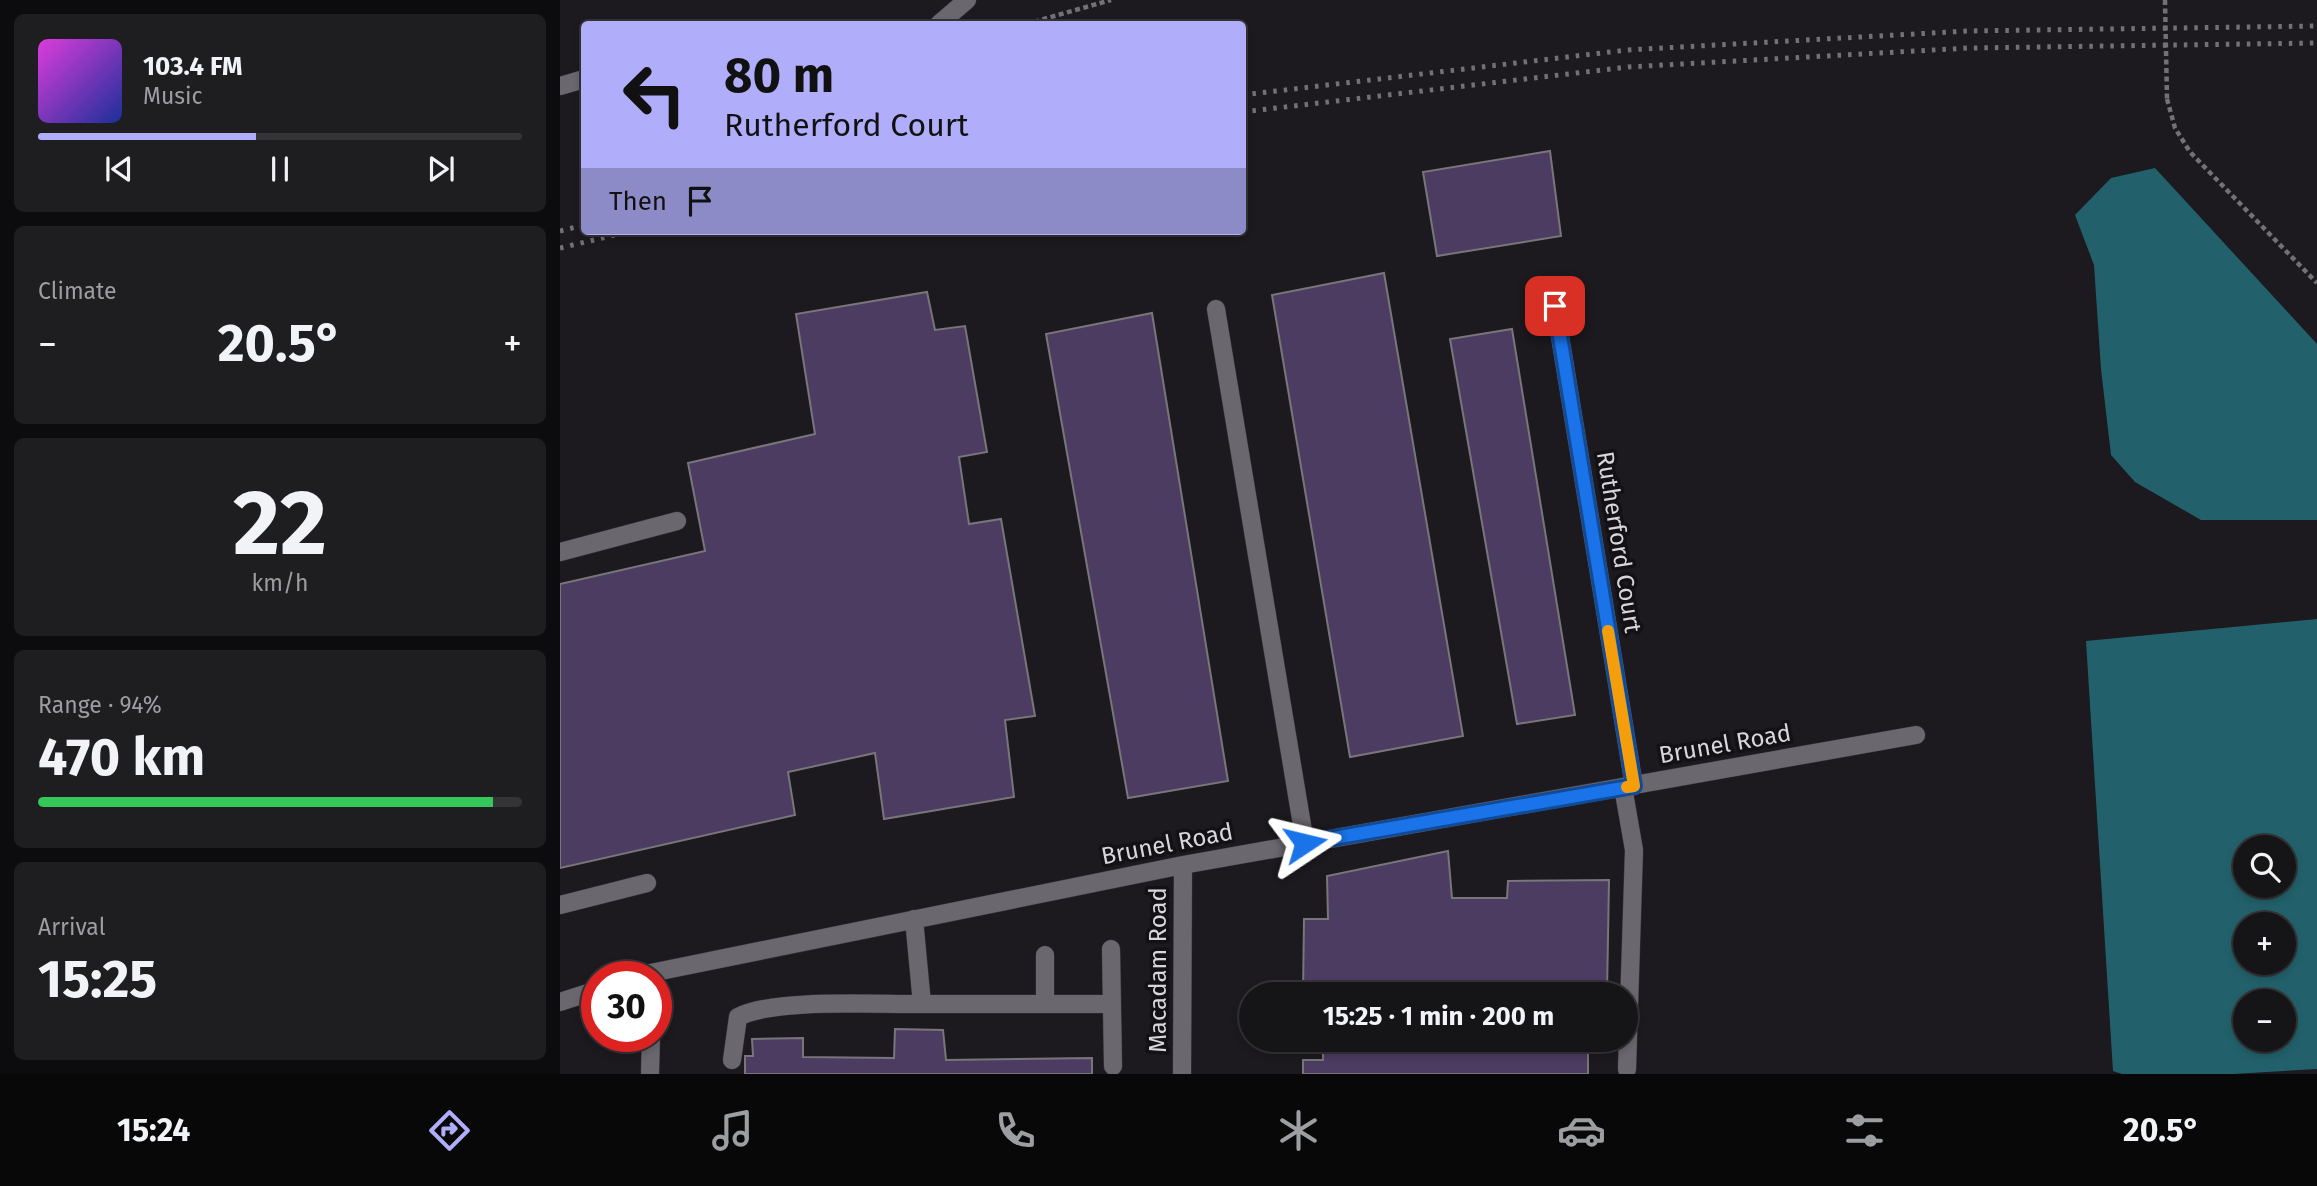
<!DOCTYPE html>
<meta charset="utf-8">
<style>
body{margin:0;font-family:"Fira Sans",sans-serif;background:#1e1d20;color:#f1f3f6;height:100vh;display:flex;flex-direction:column;font-size:26px;white-space:nowrap}
*{box-sizing:border-box;margin:0}
p{font-size:23px;color:#9d9ea1}
.icon{flex:none;width:38px;height:38px;fill:none;stroke:currentColor;stroke-width:2;stroke-linecap:round;stroke-linejoin:round}
.map{position:relative;flex:1;overflow:hidden}
.sheet{display:flex;flex-direction:column;gap:14px;padding:14px;background:#0c0b0d;width:560px}
.sheet>*{flex:none}
.guide{position:absolute;left:21px;top:21px;width:665px;height:214px;border-radius:7px;box-shadow:0 4px 10px #0003,0 0 0 2px #343336;background:#b0aefa;color:#111;overflow:hidden}
.tools{position:absolute;left:1673px;top:835px;display:grid;gap:14px}
.tools a{display:grid;place-items:center;width:63px;height:63px;border-radius:50%;background:#151417;box-shadow:0 4px 10px #0003,0 0 0 2px #343336;font-size:35px}
.speed{position:absolute;left:21px;top:961px;display:flex;gap:14px;font-size:35px;font-weight:700;text-align:center}
.speed>*{display:grid;place-content:center;width:91px;height:91px;border-radius:50%;background:#151417;box-shadow:0 4px 10px #0003,0 0 0 2px #343336;line-height:1}
.speed .limit{border:10px solid #d22;background:#fff;color:#111}
.pin{position:absolute;display:grid;place-items:center;width:60px;height:60px;color:#fff;margin:-30px;border-radius:14px;box-shadow:0 4px 10px #0006}
.me{position:absolute;width:77px;margin:-38px;rotate:80deg;stroke-linejoin:round;filter:drop-shadow(0 0 5px #0008)}
.turn{display:flex;align-items:center;gap:24px;height:147px;padding:0 28px;font-size:32px}
.turn .icon{width:91px;height:91px;stroke-width:2.5}
.turn b{display:block;font-size:49px;line-height:60px}
.then{display:flex;align-items:center;height:66px;padding:0 28px;background:#0003;gap:14px;font-size:26px}
.big{font-size:52px;font-weight:700;line-height:1.1}
.sheet .card{flex:1;display:flex;flex-direction:column;justify-content:center;gap:10px;min-width:0;padding:0 24px;border-radius:10px;background:#1e1d20}
.sheet .dial{align-items:center;gap:0}
.dial b{font-size:91px;line-height:1}
.song{display:flex;align-items:center;gap:21px}
.cover{width:84px;height:84px;border-radius:10px;background:linear-gradient(135deg,hsl(300 70% 55%),hsl(230 70% 35%))}
.played{height:7px;border-radius:4px;background:linear-gradient(90deg,#b0aefa 45%,#343336 45%)}
.keys{display:flex;justify-content:space-around;direction:ltr}
.heat{display:flex;justify-content:space-between;align-items:center;font-size:38px;direction:ltr}
.charge{height:10px;border-radius:5px;background:linear-gradient(90deg,#34c759 94%,#343336 0)}
.trip{position:absolute;left:679px;top:982px;width:399px;height:70px;border-radius:35px;background:#151417;box-shadow:0 4px 10px #0003,0 0 0 2px #343336;font-weight:700;line-height:70px;text-align:center}
.menu{display:flex;height:112px;justify-content:space-around;align-items:center;background:#080809;color:#9d9ea1}
.menu .icon{width:49px;height:49px}
.menu .active{color:#b0aefa}
.menu b{font-size:32px;color:#f1f3f6}
main{display:flex;flex:1;min-height:0}
.map>svg:first-child{display:block}
</style>
<main>
<section class="sheet">
<div class="card">
<div class="song"><i class="cover"></i><div><b>103.4 FM</b><p>Music</p></div></div>
<div class="played"></div>
<div class="keys"><svg class="icon" aria-label="previous" viewBox="0 0 24 24"><path d="M18 5L8 12l10 7zM5 5v14"/></svg><svg class="icon" aria-label="pause" viewBox="0 0 24 24"><path d="M8 5v14M16 5v14"/></svg><svg class="icon" aria-label="next" viewBox="0 0 24 24"><path d="M6 5l10 7-10 7zM19 5v14"/></svg></div>
</div>
<div class="card"><p>Climate</p>
<div class="heat"><a>−</a><b class="big">20.5°</b><a>+</a></div>
</div>
<div class="card dial"><b>22</b><p>km/h</p></div>
<div class="card"><p>Range · 94%</p><b class="big">470 km</b><div class="charge"></div></div>
<div class="card"><p>Arrival</p><b class="big">15:25</b></div>
</section>
<div class="map">
<svg width="1757" height="1074" viewBox="0 0 1757 1074">
<rect width="100%" height="100%" fill="#1c1a1f"/>
<path fill="#22616b" fill-rule="evenodd" d="M1595 168 1757 344V520H1641L1575 482 1551 455 1541 369 1534 265 1515 215 1551 178Z
M1757 619V1069L1673 1074H1562L1553 1071 1526 641ZM1685 847H1724V886H1685ZM1685 924H1724V962H1685ZM1685 1001H1724V1040H1685Z"/>
<path fill="#4d3c61" stroke="#78757b" stroke-width="2" d="M990 151 1001 236 877 256 863 172Z
M824 273 903 736 790 757 712 295Z
M367 292 375 330 405 326 427 452 399 457 409 524 441 519 475 716 445 720 454 797 324 819 315 753 228 772 235 815 0 868V584L145 551 128 463 255 434 236 314Z
M592 313 668 781 568 798 486 334Z
M952 329 1015 715 957 724 890 339Z
M888 851 892 898H947L948 881 1049 880 1047 994H743L744 919H768L767 876Z
M335 1029 383 1030 386 1060 532 1058V1074H185V1056H193L192 1039 243 1038V1057L334 1058Z
M763 1040H1028V1074H743V1060H763Z"/>
<g fill="none" stroke-linecap="round" stroke-linejoin="round">
<g stroke="#39373b" stroke-width="19">
<path id="minor" d="M379 24 407 0
M0 86 24 79
M995 306 1074 786
M656 309 745 843
M0 552 117 521
M1063 787 1074 850 1067 1069
M0 905 87 883
M551 949 553 1066
M76 976 623 865 1356 735
M0 1002 37 990
M362 1004H551
M485 1004V955
M172 1060 178 1017C215 998 316 1005 362 1004L354 919
M90 1074 91 1036
M622 1074 623 865"/>
</g>
<path stroke="#737176" stroke-width="4.5" stroke-dasharray="5 3.5" stroke-linecap="butt" d="M466 24 551 0
M1607 99 1615 128 1630 152 1757 283"/>
<use href="#minor" stroke="#6a686e" stroke-width="18"/>
<path stroke="#737175" stroke-width="5" stroke-dasharray="3.5 7" stroke-linecap="butt" d="M682 95 1067 50 1408 31 1757 26
M682 112 1068 67 1409 48 1757 43
M0 231 24 225
M0 248 72 231"/>
<path stroke="#737176" stroke-width="4.5" stroke-dasharray="5 3.5" stroke-linecap="butt" d="M1605 0 1607 99"/>
</g>
<g fill="none" stroke-linecap="round" stroke-linejoin="round">
<g stroke="#114b97" stroke-width="18">
<path id="route" d="M745 843 1074 786 995 306"/>
</g>
<use href="#route" stroke="#1a73e8" stroke-width="12"/>
<path stroke="#f59e0b" stroke-width="12" d="M1048 631 1074 786 1067 787"/>
</g>
<g text-anchor="middle" stroke-width="7" stroke-linejoin="round" paint-order="stroke">
<g font-size="24" fill="#d8d6da" stroke="#131115">
<text transform="translate(1059 542) rotate(81)" y="8">Rutherford Court</text>
<text transform="translate(1165 744) rotate(-10)" y="8">Brunel Road</text>
<text transform="translate(607 844) rotate(-11)" y="8">Brunel Road</text>
<text transform="translate(598 970) rotate(-90)" y="8">Macadam Road</text>
</g>
</g>
</svg>
<div class="tools">
<a><svg class="icon" aria-label="search" viewBox="0 0 24 24"><circle cx="10" cy="10" r="6"/><path d="M15 15l6 6"/></svg></a>
<a>+</a>
<a>−</a>
</div>
<div class="speed"><div class="limit">30</div></div>
<div class="pin" style="left:995px;top:306px;background:#d93025"><svg class="icon" aria-label="arrive" viewBox="0 0 24 24"><path d="M6 21V4h12l-3 4 3 4H6"/></svg></div>
<svg class="me" style="left:745px;top:843px" viewBox="-20 -20 40 40"><path d="M0-17L14 15 0 8-14 15z" fill="#1a73e8" stroke="#fff" stroke-width="4"/></svg>
<div class="trip">15:25 · 1 min · 200 m</div>
<div class="guide">
<div class="turn"><svg class="icon" aria-label="left" viewBox="0 0 24 24"><path d="M17 20v-9H6M10 6l-5 5 5 5"/></svg><div><b>80 m</b>Rutherford Court</div></div>
<div class="then">Then<svg class="icon" aria-label="arrive" viewBox="0 0 24 24"><path d="M6 21V4h12l-3 4 3 4H6"/></svg></div>
</div>
</div>
</main>
<nav class="menu">
<b>15:24</b>
<svg class="icon active" aria-label="directions" viewBox="0 0 24 24"><path d="M12 3l9 9-9 9-9-9zM9 14v-3h6M13 9l2 2-2 2"/></svg>
<svg class="icon" aria-label="music" viewBox="0 0 24 24"><path d="M9 18V5l10-2v13"/><circle cx="6" cy="18" r="3"/><circle cx="16" cy="16" r="3"/></svg>
<svg class="icon" aria-label="phone" viewBox="0 0 24 24"><path d="M5 4h4l2 5-3 2q2 4 5 5l2-3 5 2v4C11 20 4 13 5 4z"/></svg>
<svg class="icon" aria-label="climate" viewBox="0 0 24 24"><path d="M12 3v18M4 7l16 10M4 17L20 7"/></svg>
<svg class="icon" aria-label="car" viewBox="0 0 24 24"><path d="M5 17H2v-5l4-1 3-4h7l3 4 3 1v5h-3M9 17h6M6 11h13"/><circle cx="7" cy="17" r="2"/><circle cx="17" cy="17" r="2"/></svg>
<svg class="icon" aria-label="filters" viewBox="0 0 24 24"><path d="M4 7h16M4 17h16"/><circle cx="9" cy="7" r="2"/><circle cx="15" cy="17" r="2"/></svg>
<b>20.5°</b>
</nav>
